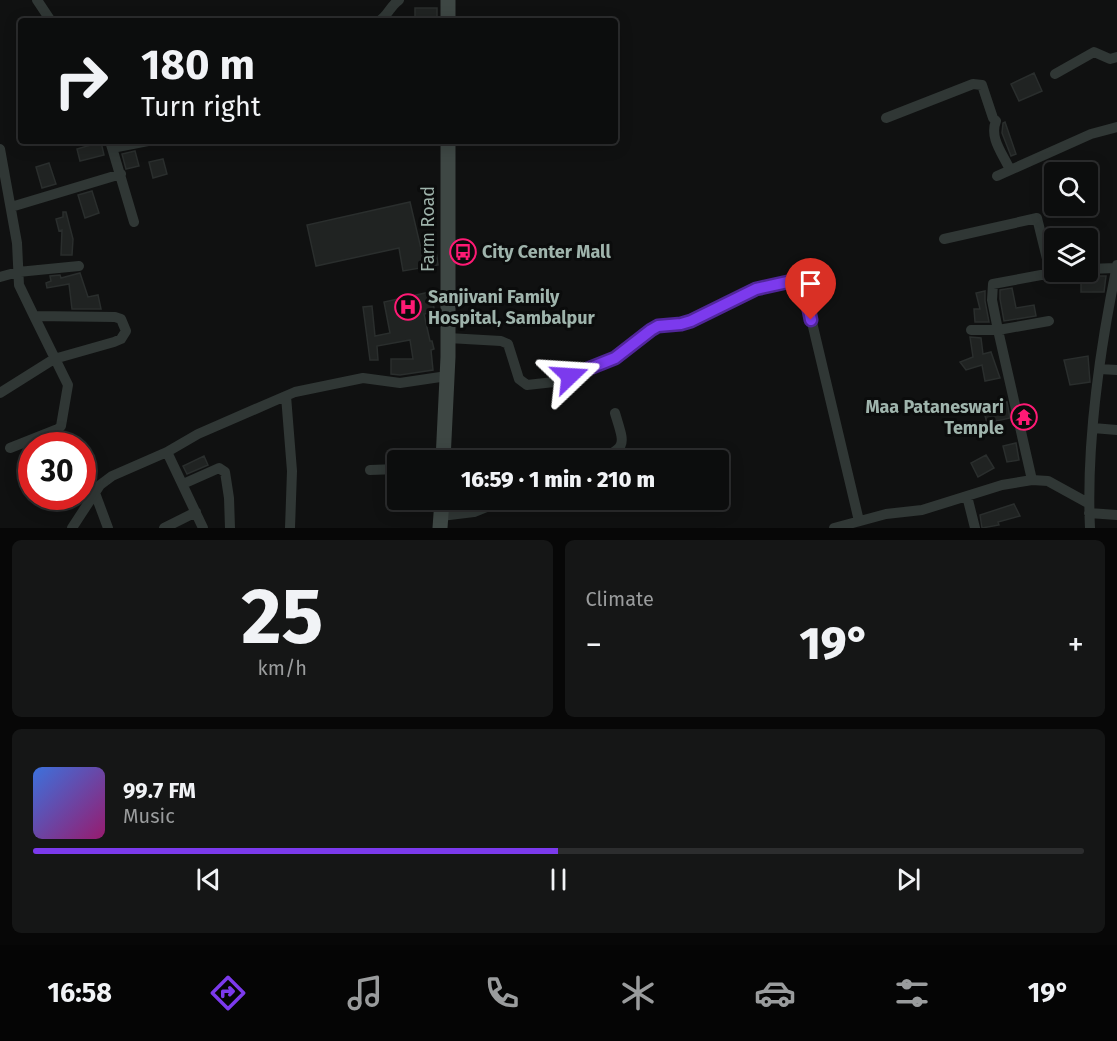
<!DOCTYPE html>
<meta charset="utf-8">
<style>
body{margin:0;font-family:"Fira Sans",sans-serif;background:#151616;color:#f1f3f6;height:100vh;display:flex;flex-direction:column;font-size:22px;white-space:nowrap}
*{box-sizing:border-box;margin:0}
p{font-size:20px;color:#9a9c9d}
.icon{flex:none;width:33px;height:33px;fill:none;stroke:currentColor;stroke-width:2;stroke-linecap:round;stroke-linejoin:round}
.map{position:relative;height:528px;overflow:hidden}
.panel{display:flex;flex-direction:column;gap:12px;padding:12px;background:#070707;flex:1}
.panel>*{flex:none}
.hud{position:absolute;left:18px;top:18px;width:600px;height:126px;border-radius:6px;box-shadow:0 3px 15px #0003,0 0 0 2px #2c2d2e;background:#0c0d0d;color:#f1f3f6;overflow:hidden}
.tools{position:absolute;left:1044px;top:162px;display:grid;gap:12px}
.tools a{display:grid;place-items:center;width:54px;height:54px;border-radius:6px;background:#0c0d0d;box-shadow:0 3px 15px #0003,0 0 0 2px #2c2d2e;font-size:30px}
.speed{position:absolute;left:18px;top:432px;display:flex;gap:12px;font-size:30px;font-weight:700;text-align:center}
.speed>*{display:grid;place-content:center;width:78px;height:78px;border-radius:50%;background:#0c0d0d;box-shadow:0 3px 15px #0003,0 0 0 2px #2c2d2e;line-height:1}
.speed .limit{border:9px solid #d22;background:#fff;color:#111}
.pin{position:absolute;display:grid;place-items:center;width:51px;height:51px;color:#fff;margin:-62px -26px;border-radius:50% 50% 50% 0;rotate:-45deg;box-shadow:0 0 6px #0007}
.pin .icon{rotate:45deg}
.me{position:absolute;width:66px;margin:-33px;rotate:70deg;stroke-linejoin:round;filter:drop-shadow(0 0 4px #0008)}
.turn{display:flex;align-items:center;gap:21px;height:126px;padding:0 24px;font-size:27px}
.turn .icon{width:78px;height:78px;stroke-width:2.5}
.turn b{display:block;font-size:42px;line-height:51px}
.big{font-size:45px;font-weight:800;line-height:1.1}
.panel .tile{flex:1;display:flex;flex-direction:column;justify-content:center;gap:9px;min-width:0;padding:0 21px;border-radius:9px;background:#151616}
.panel .dial{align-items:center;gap:0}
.dial b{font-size:78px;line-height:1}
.song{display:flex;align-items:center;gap:18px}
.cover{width:72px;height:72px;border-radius:9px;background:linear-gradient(135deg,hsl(220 70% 55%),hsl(320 70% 35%))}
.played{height:6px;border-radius:3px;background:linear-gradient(90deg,#7c3aed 50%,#2c2d2e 50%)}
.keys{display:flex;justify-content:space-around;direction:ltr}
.heat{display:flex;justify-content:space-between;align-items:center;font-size:33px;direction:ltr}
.panel .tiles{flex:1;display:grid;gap:12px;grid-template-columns:1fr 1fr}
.tile:last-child{grid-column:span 2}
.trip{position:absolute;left:387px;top:450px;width:342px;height:60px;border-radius:6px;background:#0c0d0d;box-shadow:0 3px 15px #0003,0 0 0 2px #2c2d2e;font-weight:800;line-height:60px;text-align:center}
.dock{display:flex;height:96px;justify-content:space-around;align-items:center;background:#050505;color:#9a9c9d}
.dock .icon{width:42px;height:42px}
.dock .active{color:#7c3aed}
.dock b{font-size:27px;color:#f1f3f6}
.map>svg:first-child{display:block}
</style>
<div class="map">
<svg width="1117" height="528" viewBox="0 0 1117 528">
<rect width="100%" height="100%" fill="#101111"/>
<path fill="#202322" stroke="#2a2e2d" stroke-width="1.5" d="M415 8H437V21H415Z
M1034 73 1042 91 1019 101 1011 84Z
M1005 122 1016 154 1011 156 1002 133 1003 123Z
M101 142 104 155 80 161 77 149Z
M135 151 139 166 126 169 122 154Z
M163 159 167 174 153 178 149 162Z
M49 163 56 184 42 188 36 167Z
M92 191 99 213 85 218 78 195Z
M410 202 422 253 436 251 438 265 403 271 399 248 316 266 307 225Z
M63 212H66L73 239 72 255H61L62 230 59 231 56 219 63 217Z
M80 273 88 297 98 295 101 309H72L69 284 47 288 46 283 51 281 50 276 60 275 61 278Z
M1081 274 1088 276H1106L1104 292H1081Z
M1012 288 1016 308 1034 305 1036 316 1004 321 1000 299V290Z
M985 291V301L989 322H975L974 309H980L976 293Z
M430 292 435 312 424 314 430 341H432L434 349 431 350 433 370 400 375 391 374V359H413L410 340 377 346 378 360H370L363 307 372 306 375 336 390 333 384 302Z
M970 337 981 338 983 354 991 352 1000 378 985 381 982 365 966 370 960 362 973 357Z
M1088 356 1090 382 1070 385 1064 360Z
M1007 402 1010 418 987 423 983 408Z
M1016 443 1019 460 1007 462 1003 446Z
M986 455 994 468 978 477 971 463Z
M204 456 208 465 187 474 183 466Z
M1014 504 1020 516 998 522 999 525 982 528 980 515Z"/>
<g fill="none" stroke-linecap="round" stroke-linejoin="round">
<path stroke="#303735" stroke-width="10" d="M37 0 51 21
M379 21C388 16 390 6 399 0
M1055 74 1094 52 1110 59 1117 57
M886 118 973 84 982 85 993 118 996 121C989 138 1003 154 1010 170
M110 141 134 222
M112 148 148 141
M0 149 17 243 19 285 34 316 115 317 121 319 126 331 121 339 114 342 54 359 0 393
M997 176 1091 134 1117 127
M11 207 121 174
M944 239 1037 218 1051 275 1063 272
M1088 269 1116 268
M0 277 18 272 79 266
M971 330H998L992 300 993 284 1041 275H1051
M448 338 501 341 508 344 519 379 527 385 554 382 615 359 643 334 659 326 681 324 756 289 792 281 801 288 806 297 859 521
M1100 369 1117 370
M286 396 292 471 290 528
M1093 428 1117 430
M10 448 58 429 61 426 68 385 34 316
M167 452 203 528
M597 460C629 447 624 444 615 413
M370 470 398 469
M1032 480 998 330 1049 321
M183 484 219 468 225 472 229 498 230 528
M95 493 108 528
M967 496 975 528
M1089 513 1117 515
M441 516 474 512 504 500
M72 528 100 485 112 476 167 452 198 434 274 401 295 392 363 378 400 383 447 376
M164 528 196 512
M834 528 886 514 922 510 1002 485 1032 480 1048 481 1088 503
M1090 528C1086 444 1100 348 1117 265"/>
<path stroke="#3e4744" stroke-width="15" d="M448 21V0
M443 460 448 357V141
M440 528 442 500"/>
</g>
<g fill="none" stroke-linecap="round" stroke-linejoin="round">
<g stroke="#51269a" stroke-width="15">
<path id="route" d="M570 376 615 358 651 330 658 326 681 324 691 321 756 289 792 281C806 289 808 305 811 320"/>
</g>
<use href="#route" stroke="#7c3aed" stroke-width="10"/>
</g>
<defs>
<g id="bus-ring" transform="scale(1.35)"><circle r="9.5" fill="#0b0c0c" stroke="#ff1a75" stroke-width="1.5"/><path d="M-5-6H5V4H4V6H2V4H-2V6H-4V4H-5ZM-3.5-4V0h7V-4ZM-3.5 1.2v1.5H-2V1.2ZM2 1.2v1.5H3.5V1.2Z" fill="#ff1a75"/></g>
<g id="hospital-ring" transform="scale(1.35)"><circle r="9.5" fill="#0b0c0c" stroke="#ff1a75" stroke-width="1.5"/><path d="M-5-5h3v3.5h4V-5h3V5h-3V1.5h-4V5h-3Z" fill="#ff1a75"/></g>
<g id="temple-ring" transform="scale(1.35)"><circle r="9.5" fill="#0b0c0c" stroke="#ff1a75" stroke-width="1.5"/><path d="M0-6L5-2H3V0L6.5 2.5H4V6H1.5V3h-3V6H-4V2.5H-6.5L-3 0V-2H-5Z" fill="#ff1a75"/></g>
</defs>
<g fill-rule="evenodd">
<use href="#bus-ring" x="463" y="252"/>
<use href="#hospital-ring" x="408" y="307"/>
<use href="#temple-ring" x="1024" y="417"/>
</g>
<g text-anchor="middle" stroke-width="6" stroke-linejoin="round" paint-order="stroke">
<g font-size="18" fill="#9fb4ac" stroke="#0b0c0c">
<text transform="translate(428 229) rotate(-90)" y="6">Farm Road</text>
</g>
<g font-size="18" font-weight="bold" fill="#9fb4ac" stroke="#0b0c0c" text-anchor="start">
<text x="482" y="258">City Center Mall</text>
<text x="428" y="303">Sanjivani Family<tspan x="428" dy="21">Hospital, Sambalpur</tspan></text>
<text x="1004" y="413" text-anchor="end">Maa Pataneswari<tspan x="1004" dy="21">Temple</tspan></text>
</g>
</g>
</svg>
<div class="tools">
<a><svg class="icon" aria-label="search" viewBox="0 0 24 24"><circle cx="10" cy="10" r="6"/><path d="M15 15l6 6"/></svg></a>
<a><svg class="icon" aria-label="layers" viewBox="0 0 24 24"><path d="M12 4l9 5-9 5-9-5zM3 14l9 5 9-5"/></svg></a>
</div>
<div class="speed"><div class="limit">30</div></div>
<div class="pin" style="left:811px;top:320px;background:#d93025"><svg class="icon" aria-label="arrive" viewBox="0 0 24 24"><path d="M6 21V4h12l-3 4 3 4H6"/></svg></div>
<svg class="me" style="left:570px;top:376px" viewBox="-20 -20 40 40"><path d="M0-17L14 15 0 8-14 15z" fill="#7c3aed" stroke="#fff" stroke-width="4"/></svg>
<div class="trip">16:59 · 1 min · 210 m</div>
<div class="hud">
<div class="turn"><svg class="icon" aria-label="right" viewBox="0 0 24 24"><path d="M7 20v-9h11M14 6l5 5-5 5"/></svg><div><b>180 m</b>Turn right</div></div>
</div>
</div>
<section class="panel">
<div class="tiles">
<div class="tile dial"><b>25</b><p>km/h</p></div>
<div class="tile"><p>Climate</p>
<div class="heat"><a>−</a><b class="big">19°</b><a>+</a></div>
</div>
<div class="tile">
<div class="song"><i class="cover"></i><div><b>99.7 FM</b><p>Music</p></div></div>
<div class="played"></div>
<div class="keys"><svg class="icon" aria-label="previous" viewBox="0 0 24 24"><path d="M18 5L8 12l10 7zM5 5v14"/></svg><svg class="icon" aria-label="pause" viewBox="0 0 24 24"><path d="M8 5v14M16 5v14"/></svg><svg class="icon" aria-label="next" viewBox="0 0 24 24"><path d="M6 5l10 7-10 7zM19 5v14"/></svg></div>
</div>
</div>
</section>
<nav class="dock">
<b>16:58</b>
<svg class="icon active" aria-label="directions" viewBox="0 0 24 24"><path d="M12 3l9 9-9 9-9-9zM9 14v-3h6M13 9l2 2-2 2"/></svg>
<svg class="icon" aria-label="music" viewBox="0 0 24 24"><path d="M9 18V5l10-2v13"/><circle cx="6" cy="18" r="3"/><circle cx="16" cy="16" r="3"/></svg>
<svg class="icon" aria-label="phone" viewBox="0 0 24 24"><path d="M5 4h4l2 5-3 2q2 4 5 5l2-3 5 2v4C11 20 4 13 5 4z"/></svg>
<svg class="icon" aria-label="climate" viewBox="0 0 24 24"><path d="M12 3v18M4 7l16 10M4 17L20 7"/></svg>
<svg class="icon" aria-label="car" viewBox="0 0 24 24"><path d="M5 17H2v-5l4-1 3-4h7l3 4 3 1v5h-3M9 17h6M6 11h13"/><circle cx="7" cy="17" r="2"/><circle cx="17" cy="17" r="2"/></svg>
<svg class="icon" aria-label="filters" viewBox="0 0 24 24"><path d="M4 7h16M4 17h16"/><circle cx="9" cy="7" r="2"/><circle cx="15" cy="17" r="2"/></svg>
<b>19°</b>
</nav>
